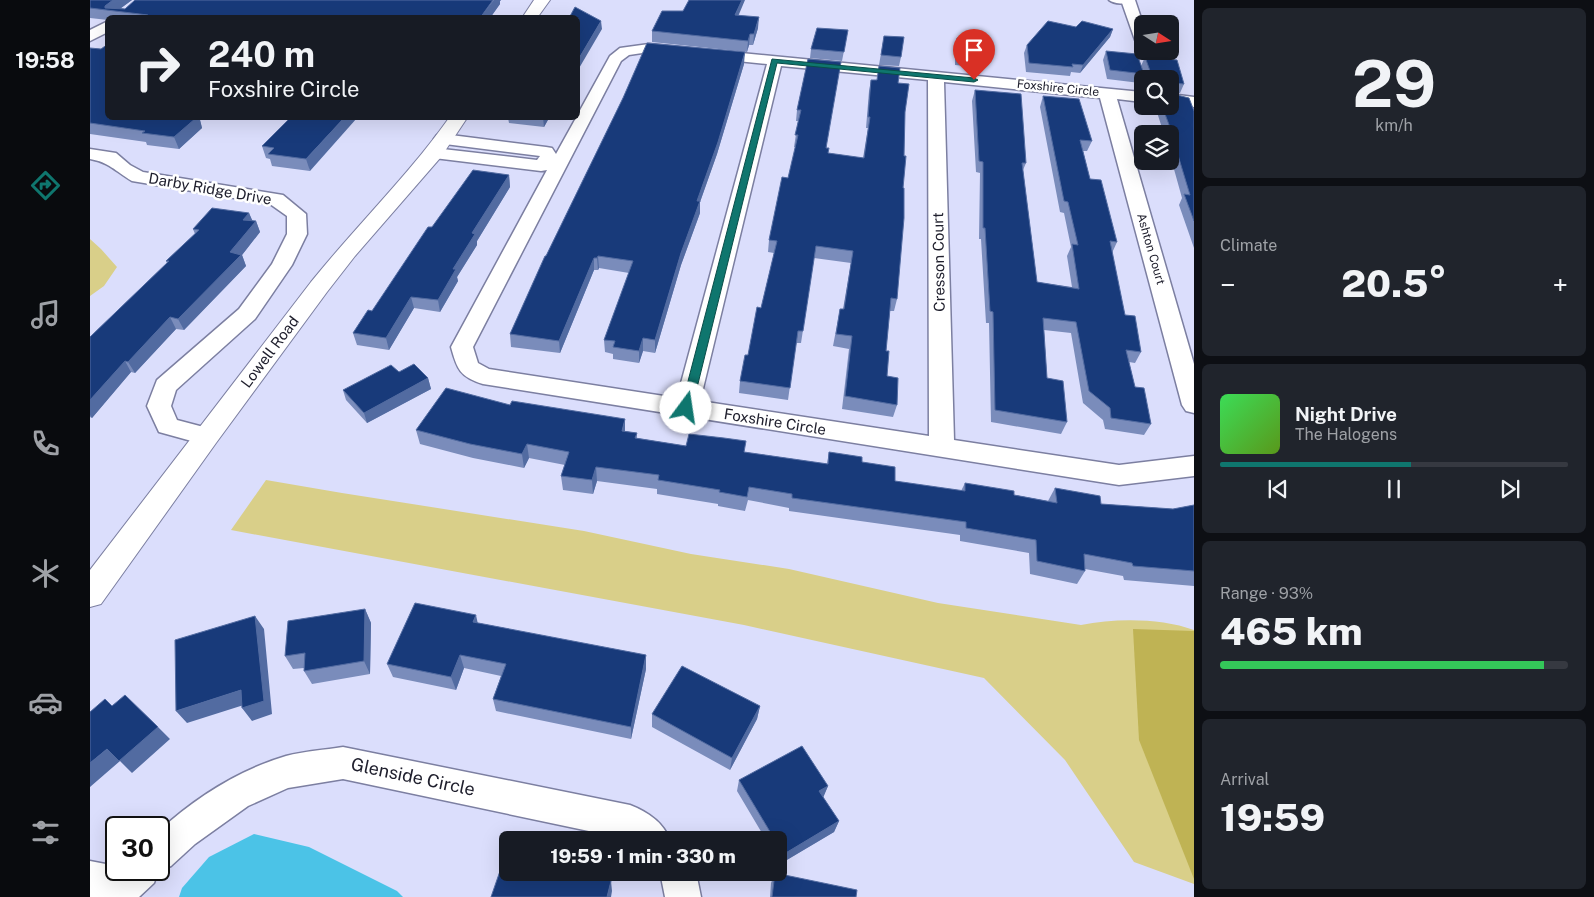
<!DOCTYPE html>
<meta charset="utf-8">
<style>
body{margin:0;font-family:"Public Sans",sans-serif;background:#20242c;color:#f1f3f6;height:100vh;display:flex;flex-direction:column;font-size:19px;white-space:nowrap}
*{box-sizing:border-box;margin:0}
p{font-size:16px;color:#9ea1a6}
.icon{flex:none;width:28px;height:28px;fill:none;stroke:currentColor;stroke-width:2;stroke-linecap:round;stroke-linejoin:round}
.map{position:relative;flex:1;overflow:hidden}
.drawer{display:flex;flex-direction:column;gap:8px;padding:8px;background:#0d0f14;width:400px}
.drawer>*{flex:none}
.guide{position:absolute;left:15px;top:15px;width:475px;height:105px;border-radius:8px;box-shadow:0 5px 20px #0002;background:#171b24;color:#f1f3f6;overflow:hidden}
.needle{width:32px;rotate:102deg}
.controls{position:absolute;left:1044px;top:15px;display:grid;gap:10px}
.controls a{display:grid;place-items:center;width:45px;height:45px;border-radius:8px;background:#171b24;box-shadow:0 5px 20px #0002;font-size:25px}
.speed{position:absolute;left:15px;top:816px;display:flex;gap:10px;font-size:25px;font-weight:700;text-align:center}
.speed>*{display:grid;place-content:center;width:65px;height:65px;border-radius:50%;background:#171b24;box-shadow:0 5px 20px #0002;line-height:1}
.speed .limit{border:2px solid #111;border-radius:8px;background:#fff;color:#111}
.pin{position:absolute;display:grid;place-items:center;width:42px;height:42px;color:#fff;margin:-51px -21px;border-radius:50% 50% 50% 0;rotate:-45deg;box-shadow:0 0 5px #0007}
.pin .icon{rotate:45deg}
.me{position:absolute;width:55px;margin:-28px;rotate:14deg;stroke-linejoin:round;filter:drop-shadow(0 0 4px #0008)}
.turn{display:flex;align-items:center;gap:18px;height:105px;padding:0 20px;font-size:22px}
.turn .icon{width:65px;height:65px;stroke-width:2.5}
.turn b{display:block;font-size:35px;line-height:42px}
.big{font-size:38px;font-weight:800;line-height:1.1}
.drawer .card{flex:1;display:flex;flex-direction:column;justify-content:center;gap:8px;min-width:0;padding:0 18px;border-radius:8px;background:#20242c}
.drawer .dial{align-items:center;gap:0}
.dial b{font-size:65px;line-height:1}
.song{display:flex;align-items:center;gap:15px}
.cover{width:60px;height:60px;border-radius:8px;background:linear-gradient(135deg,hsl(130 70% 55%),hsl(90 70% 35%))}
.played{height:5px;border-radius:2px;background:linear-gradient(90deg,#0f766e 55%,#363941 55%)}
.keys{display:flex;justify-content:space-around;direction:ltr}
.heat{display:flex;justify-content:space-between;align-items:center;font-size:28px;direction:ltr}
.charge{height:8px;border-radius:4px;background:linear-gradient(90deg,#34c759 93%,#363941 0)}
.trip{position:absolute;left:409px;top:831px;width:288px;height:50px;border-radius:8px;background:#171b24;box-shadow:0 5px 20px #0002;font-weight:800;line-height:50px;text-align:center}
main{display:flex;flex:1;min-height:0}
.menu{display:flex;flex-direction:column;width:90px;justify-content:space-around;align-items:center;background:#090b0e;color:#9ea1a6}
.menu .icon{width:35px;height:35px}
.menu .on{color:#0f766e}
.menu b{font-size:22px;color:#f1f3f6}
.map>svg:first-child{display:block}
</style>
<main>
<nav class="menu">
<b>19:58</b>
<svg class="icon on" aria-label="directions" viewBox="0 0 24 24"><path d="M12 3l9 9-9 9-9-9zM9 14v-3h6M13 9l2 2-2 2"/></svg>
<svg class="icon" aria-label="music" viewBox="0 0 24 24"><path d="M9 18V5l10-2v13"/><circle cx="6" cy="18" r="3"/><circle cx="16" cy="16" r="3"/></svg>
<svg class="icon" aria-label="phone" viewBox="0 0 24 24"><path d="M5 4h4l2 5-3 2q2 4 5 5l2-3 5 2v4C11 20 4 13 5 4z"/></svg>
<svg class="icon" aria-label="climate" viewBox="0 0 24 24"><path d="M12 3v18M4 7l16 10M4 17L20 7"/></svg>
<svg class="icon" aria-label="car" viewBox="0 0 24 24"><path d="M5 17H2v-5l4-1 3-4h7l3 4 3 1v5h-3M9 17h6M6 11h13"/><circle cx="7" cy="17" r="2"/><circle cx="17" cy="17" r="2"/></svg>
<svg class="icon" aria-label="filters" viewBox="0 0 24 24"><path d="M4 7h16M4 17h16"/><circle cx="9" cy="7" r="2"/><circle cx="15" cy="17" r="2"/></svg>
</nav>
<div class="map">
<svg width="1104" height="897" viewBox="0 0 1104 897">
<rect width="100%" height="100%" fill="#dbdefc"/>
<path fill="#d9cf89" d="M0 239 11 249 27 267 14 286 0 296Z
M176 480 252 493 494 531 601 554 699 569 848 603 991 625C1026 618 1071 618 1104 630V884L1044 862 975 760 894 678 654 625 141 530Z"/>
<path fill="#bfb354" d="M1043 629 1104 631V879L1049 740Z"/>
<path fill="#4bc3e7" d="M164 834 219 847 307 891 313 897H89L92 888 119 857Z"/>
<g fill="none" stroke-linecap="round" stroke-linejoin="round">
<g stroke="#7c7fa1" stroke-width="3">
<path id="lane" d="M1019 0H1042V1C1037 5 1024 4 1019 0Z"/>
</g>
<g stroke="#7c7fa1" stroke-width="3">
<path id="street" d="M1031 0H1045L1053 24 1052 44 1047 43 1045 40Z
M18 21V32L0 41V30Z
M559 44 1052 92V102L1027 99 1104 364V413L1096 411 1092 405 1010 98 854 82 864 440 1029 465 1104 456V476L1029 485 393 384C370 377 367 369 361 347L457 170 451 171 344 158 338 157 335 153 338 149 344 148 447 160 450 156 347 143 344 139 347 135 353 134 456 147 462 148 466 154 486 118H488V114L520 56 530 48ZM559 52 677 64 587 398 399 369 388 363 383 347 531 61 539 55ZM691 66 838 80 839 436 610 401Z
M1080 94 1104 97V107L1080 104Z
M0 149 26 153 40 165 53 172 193 195 216 214 217 234 202 265 165 319 86 390 81 406 87 420 125 430 128 436 125 442 116 445 69 432 57 406 67 380 149 309 182 264 197 234V216L180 204 42 181C25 171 19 162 0 159Z
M253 747 540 805C558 812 573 822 580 840H535L532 838 253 779 198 788 158 806 105 844 81 866 68 871 64 883 49 897H0V861L26 866V870H69V831C105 798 149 770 196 756 214 751 235 750 253 747Z
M570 872H606L611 897H575Z"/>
</g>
<g stroke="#7c7fa1" stroke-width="2">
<path id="secondary" d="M444 0H460L447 18H432Z
M359 118H377L351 157 265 256 237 292 126 443 11 604 0 607V570L221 282C266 226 318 176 359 118Z"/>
</g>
<use href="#lane" fill="#fff" fill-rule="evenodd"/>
<use href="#street" fill="#fff" fill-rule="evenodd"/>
<use href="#secondary" fill="#fff" fill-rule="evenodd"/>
</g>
<path fill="#7a8cbb" d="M0 0H42L31 8 35 9 45 0H411L410 1V4L400 18H18V20L0 18Z
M649 15 668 28 663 45H659L657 52 562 42V31Z
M1023 29 1020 37 990 73 981 72 980 76 936 72 934 53 937 45Z
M758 30 752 61 720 58 721 49Z
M794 36 811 57 809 66 789 65Z
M867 38 889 58 887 67 865 65V47Z
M0 48 18 118H113L110 120 112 128 89 149 57 145 56 142 0 134Z
M1016 51 1051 66 1055 57 1094 84 1090 93H1083V94L1104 111V248L1089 205 1092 198 1082 162 1076 161H1080V134H1072L1073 131 1065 106H1080V79H1055L1054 74 1050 83 1017 79 1013 60Z
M718 59 738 153 773 158 778 128H776L779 91 781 80 808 83 815 112 807 299 804 311H800L796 351 797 376 807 405 803 417 752 409 759 349 743 346 750 309H753L761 263 724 258 711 343H706L698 400 649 393 650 381 658 355 671 308 684 253 678 252 679 240 698 178 706 147H704L708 121H706L707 110Z
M654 64 627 154 610 202V213L591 265 565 353 553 351 549 363 523 359V354L515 352 514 340 539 273 509 268 508 270H504L470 353 421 347 420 334 456 256 533 98Z
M885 90 936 163 933 170 947 282 982 287 977 256 981 247 974 213 970 212 950 107 953 96 1002 141 997 151H993L1000 179 1027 242 1022 253 1035 315 1051 352 1045 363 1039 362 1045 387 1061 424 1054 435 1015 429 1013 420 993 403 981 333 954 330 957 378 977 422 971 434 901 422 899 323H896L891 239H889L890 173 886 172 882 101Z
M418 118H459L454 127 419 123Z
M212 119 220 171 182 166 180 159 176 158 172 146Z
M419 175 420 187 387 241V245L367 277 368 281 350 312 324 308 299 350 267 345 263 333 282 311 342 227Z
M159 213 162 221H166L170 232 152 255 156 266 94 330 86 329 45 373 41 372 2 418 0 417V337L77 263 76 261 105 234 103 229Z
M309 372 338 378 341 389 277 423 256 400 253 390Z
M420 405 535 431 547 433V438L596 446 654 452 737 464 739 452 772 462 805 481 871 491 875 483 924 495 958 501 965 488 1011 504 1083 509 1104 505V586L1034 580 1033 576 995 569V571L987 584 940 574 939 553 870 541V535L699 511V508L658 500 655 511 628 506V504L567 494V489L507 481 503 494 473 490 471 476 475 465 439 458 434 468 383 458 330 444 326 430Z
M275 609 281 623 280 674 222 684 214 671V668L203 669 195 656Z
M388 623 556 655V669L541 739 406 711 403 699 411 676 374 668 366 690 303 677 297 664Z
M670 706 667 719 640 770 562 727V714Z
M649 780 738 786 733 797 749 821 744 832 690 864 688 860V840H676L647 791Z
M685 873 766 897H680L681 883Z"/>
<path fill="#526ba1" d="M23 0H42L27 11 15 8V6Z
M404 0H411L410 1V4L400 18H390Z
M652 0H655L644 26 645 15Z
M669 17 668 28 663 45 664 34Z
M511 21 512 29 488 70V60Z
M1023 29 1020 37 990 73 993 65Z
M660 34 659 45 657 52 658 41Z
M655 52 654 64 627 154 610 202V213L591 265 565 353V340L607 201Z
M99 118H113L110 120 112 128 89 149 84 137Z
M254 118H267L220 171 216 159Z
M453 118H459L454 127Z
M419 175 420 187 387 241V245L367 277 368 281 350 312 348 300 363 269 382 233Z
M159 213 164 224 153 220Z
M166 221 170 232 152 255 156 266 94 330 88 319 140 252Z
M508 256 509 268 508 270 507 258Z
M504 258V270L470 353 469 341Z
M321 297 324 308 299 350 296 338Z
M80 317 86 329 45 373 38 362Z
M553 338V351L549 363V351Z
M35 361 41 372 2 418 0 415V400Z
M338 378 341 389 277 423 274 413Z
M535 419V433L532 431Z
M437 444 439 458 434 468 432 454Z
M506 467 507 481 503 494 502 480Z
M275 609 281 623 280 674 274 661Z
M386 615 389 629 383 622Z
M165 616 174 629 182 714 162 721 152 708Z
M370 655 374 668 366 690 361 677Z
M556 655V669L541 739V727Z
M151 690 160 703 97 723 86 711Z
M670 706 667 719 640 770 642 758Z
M68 727 80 739 42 773 30 761 0 787V763L17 749Z
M738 786 733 798 729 791Z
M749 821 744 832 690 864 694 854Z
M521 881 522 891 521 897H517Z"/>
<path fill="#183a7a" stroke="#526ba1" d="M0 0H23L15 6V8L35 9 45 0H403L390 18H55L58 15 0 8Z
M599 0H652L645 15 669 17 664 34H660L658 41 562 31 572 11H593Z
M485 7 511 21 488 60V18H479Z
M958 21 986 27 992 21 1023 29 993 65 982 64 983 67 939 63 937 45Z
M727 28 758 30 754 52 721 49Z
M794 36 814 37 811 57 791 55Z
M867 38 888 40 889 58 868 56Z
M557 43 655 52 628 142 607 201H610L591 253 565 340 553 338 549 351 523 347 525 341 514 340 543 261 508 256 507 258H504L469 341 420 334 455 256H456L533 98Z
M18 44V118H106L84 137 52 133 55 131 0 123V48L11 49Z
M1016 51 1047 54 1054 74 1020 70Z
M1055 57 1087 60 1094 84 1083 83V94L1099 98 1104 111V221L1094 194 1100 195 1087 152H1081L1080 147V134H1075L1074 129 1081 130 1072 106H1080V79H1063Z
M718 59 751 62 736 148H739L738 153 774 158 780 117H778L781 80H787L789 66 810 68 808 83 819 84 815 112 814 156H816L813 188H814V218L807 299 801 298 796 351H799L797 376 808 378 807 405 755 396 762 336 746 334 750 309H754L763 251 726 246 713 331H708L700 388 650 381 655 355H658L667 307 671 308 687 241 679 240 692 177 698 178 708 135H705L711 110H707Z
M885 90 931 94 936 163H932L947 282 989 289 982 244 988 245 978 202 974 201 953 96 989 99 1002 141 990 140 1000 179 1011 180 1027 242 1020 241 1035 315 1045 316 1051 352 1036 350 1045 387 1054 388 1061 424 1021 418 1020 408 999 391 986 322 953 318 957 378 973 381 977 422 905 410 903 312 900 311 895 228H893V162L889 161Z
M200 118 212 119 213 118H254L216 159 178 154 184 148 172 146Z
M383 170 419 175 382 233 385 234 363 269H366L348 300 321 297 296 338 263 333 278 310 282 311 338 227H342Z
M122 208 159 213 153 220 166 221 140 252 151 255 88 319 80 317 38 362 35 361 0 400V337L79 261H76L109 230 103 229Z
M324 364 338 378 274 413 253 390 301 365 309 372Z
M356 388 420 405 422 401 535 419 532 431 547 433 545 438 596 446 599 434 634 438 656 441 654 452 738 464 739 452 772 457V462L805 467V481L875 491V483L924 491V495L967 503 965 488 1010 496 1011 504 1083 509 1104 505V571L1043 566 1042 563 994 554 995 571 947 561 946 540 876 528V522L702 498V494L659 487 657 497 629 492 630 490 568 480 569 475 506 467 502 480 471 476 479 452 437 444 432 454 380 444 326 430Z
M325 603 386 615 383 622 556 655 541 727 403 699 416 664 370 655 361 677 297 664Z
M275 609 274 661 214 671 215 653 195 656 198 621Z
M165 616 174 701 152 708 151 690 86 711 85 640Z
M592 666 670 706 642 758 562 714Z
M35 695 68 727 29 761 17 749 0 763V712L15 699 22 706Z
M712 746 738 786 729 791 749 821 694 854 688 844V840H685L649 780Z
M410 871 431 877 433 872H491L521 881 517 897H401Z
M685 873 767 890 766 897H682Z"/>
<path fill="#0f766e" stroke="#0a4d48" d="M682 59 884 78 888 80 884 82 687 63 602 408 596 412 591 408Z"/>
<g text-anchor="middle" stroke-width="5" stroke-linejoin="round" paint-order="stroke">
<g font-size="12" fill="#20202e" stroke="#fff">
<text transform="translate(968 88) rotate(6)" y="4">Foxshire Circle</text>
<text transform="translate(1061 249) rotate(74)" y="4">Ashton Court</text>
</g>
<g font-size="15" fill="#20202e" stroke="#fff">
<text transform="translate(120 189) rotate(10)" y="5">Darby Ridge Drive</text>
<text transform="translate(849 262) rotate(-91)" y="5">Cresson Court</text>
<text transform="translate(180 352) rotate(-53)" y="5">Lowell Road</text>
<text transform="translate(685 422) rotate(9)" y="5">Foxshire Circle</text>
</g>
<g font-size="18" fill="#20202e" stroke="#fff">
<text transform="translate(323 777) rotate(12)" y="6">Glenside Circle</text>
</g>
</g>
</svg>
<div class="controls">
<a><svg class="needle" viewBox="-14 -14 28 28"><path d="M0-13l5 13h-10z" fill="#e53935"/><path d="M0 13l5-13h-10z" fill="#9ea1a6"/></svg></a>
<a><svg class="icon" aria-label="search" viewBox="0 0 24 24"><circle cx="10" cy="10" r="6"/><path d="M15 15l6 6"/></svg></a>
<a><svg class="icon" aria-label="layers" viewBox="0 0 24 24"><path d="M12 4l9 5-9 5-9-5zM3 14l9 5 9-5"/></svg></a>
</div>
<div class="speed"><div class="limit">30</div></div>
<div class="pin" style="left:884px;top:80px;background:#d93025"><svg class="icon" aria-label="arrive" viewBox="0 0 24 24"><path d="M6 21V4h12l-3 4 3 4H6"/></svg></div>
<svg class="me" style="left:596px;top:408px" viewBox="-20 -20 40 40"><circle r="19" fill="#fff"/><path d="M0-13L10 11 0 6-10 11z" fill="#0f766e"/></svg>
<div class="trip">19:59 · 1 min · 330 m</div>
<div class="guide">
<div class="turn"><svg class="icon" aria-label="right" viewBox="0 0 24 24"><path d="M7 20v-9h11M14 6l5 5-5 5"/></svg><div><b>240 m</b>Foxshire Circle</div></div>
</div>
</div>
<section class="drawer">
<div class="card dial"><b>29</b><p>km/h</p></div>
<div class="card"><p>Climate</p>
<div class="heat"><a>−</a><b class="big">20.5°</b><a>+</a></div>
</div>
<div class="card">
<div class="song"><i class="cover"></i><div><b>Night Drive</b><p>The Halogens</p></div></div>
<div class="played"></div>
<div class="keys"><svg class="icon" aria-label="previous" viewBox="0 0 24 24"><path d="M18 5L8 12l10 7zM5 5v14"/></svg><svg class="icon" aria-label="pause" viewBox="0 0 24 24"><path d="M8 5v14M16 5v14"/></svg><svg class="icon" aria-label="next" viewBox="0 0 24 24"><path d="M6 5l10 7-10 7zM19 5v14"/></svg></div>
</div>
<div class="card"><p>Range · 93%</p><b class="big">465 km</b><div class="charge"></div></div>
<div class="card"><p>Arrival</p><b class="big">19:59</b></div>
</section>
</main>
